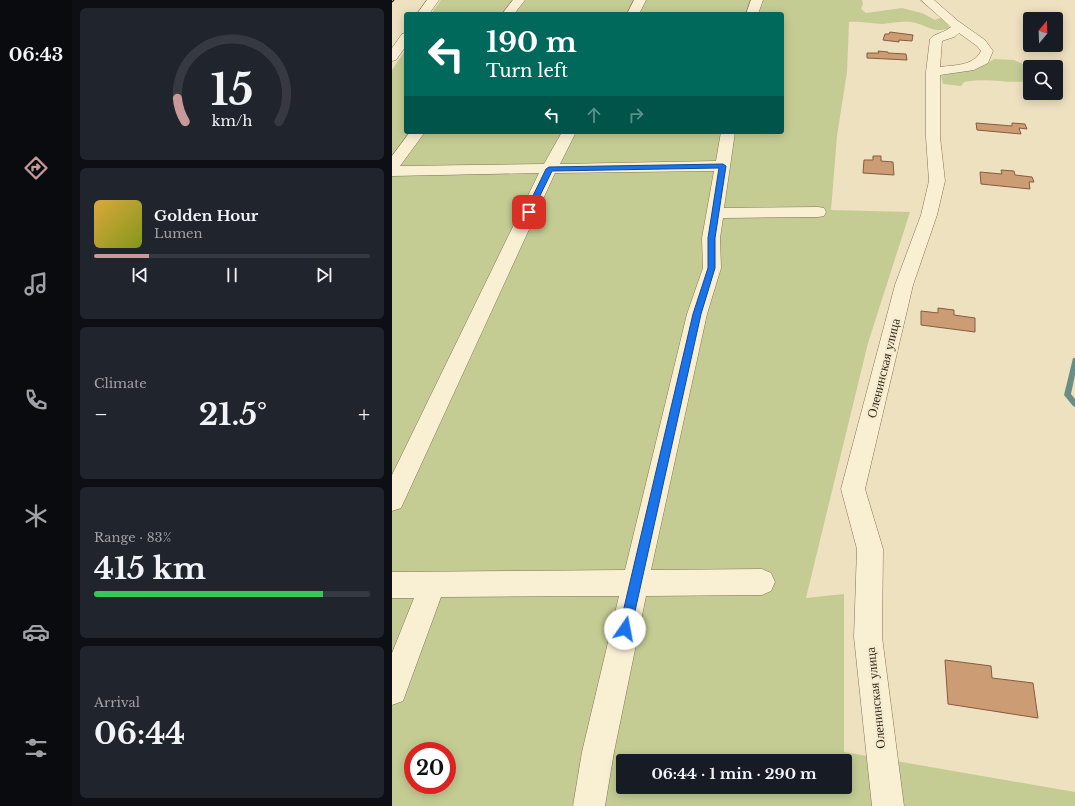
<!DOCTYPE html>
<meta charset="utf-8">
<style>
body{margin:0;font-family:"Libre Baskerville",serif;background:#20242c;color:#f1f3f6;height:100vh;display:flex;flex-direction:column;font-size:15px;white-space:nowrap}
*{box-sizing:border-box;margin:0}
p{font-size:13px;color:#9ea1a6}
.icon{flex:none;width:22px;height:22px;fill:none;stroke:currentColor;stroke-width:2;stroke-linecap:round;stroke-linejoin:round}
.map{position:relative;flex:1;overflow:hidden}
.drawer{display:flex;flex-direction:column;gap:8px;padding:8px;background:#0d0f14;width:320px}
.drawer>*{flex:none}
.banner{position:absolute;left:12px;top:12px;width:380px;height:122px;border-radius:4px;box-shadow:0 2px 10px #0003;background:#00695c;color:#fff;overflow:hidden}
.needle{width:26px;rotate:19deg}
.tools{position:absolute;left:631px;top:12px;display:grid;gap:8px}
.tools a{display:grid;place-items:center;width:40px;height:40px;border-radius:4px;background:#171b24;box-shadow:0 2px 10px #0003;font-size:20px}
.speed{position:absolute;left:12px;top:742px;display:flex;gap:8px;font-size:20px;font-weight:700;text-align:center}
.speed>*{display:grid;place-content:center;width:52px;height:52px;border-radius:50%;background:#171b24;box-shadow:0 2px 10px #0003;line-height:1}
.speed .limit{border:6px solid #d22;background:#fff;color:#111}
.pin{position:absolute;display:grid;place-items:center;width:34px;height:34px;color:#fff;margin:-17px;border-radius:8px;box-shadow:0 2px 6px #0006}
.me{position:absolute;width:44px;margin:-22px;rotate:12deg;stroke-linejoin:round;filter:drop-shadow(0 0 3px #0008)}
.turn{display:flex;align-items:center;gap:14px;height:84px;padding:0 16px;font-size:18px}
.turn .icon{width:52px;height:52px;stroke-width:2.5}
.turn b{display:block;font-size:28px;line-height:34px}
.lanes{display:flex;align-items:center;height:38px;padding:0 16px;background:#0003;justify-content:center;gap:20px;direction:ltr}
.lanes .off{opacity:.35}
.big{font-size:30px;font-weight:700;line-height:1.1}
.drawer .card{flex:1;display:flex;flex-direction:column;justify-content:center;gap:6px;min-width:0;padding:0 14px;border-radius:6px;background:#20242c}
.drawer .dial{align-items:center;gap:0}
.dial svg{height:104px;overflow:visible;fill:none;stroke:#363941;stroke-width:7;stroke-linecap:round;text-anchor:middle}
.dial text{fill:#f1f3f6;stroke:none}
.song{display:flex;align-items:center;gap:12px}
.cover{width:48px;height:48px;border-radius:6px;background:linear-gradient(135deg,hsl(40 70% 55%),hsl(70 70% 35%))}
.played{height:4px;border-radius:2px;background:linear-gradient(90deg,#c89999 20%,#363941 20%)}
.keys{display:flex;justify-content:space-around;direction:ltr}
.heat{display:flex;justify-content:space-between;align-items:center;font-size:22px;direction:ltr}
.charge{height:6px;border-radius:3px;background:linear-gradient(90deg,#34c759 83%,#363941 0)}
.trip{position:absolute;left:224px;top:754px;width:236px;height:40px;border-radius:4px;background:#171b24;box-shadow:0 2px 10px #0003;font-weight:700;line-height:40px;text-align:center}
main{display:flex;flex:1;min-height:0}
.menu{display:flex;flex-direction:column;width:72px;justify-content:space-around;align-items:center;background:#090b0e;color:#9ea1a6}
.menu .icon{width:28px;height:28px}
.menu .on{color:#c89999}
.menu b{font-size:18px;color:#f1f3f6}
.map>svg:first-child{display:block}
</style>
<main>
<nav class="menu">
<b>06:43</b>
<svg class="icon on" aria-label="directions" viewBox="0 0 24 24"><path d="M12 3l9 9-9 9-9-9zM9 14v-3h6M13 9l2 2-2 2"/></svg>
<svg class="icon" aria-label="music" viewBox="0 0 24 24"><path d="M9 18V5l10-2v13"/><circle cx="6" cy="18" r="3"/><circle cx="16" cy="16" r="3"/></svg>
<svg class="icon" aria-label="phone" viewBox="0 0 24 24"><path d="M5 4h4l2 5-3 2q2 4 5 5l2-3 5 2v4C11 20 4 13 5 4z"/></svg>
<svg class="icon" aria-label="climate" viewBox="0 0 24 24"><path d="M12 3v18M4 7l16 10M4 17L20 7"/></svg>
<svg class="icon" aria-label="car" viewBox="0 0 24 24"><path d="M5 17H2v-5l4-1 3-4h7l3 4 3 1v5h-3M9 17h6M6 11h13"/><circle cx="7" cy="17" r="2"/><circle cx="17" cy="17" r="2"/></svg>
<svg class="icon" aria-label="filters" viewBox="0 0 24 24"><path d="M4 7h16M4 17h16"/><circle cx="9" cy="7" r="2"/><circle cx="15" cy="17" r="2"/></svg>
</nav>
<section class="drawer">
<div class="card dial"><svg viewBox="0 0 100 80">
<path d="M14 69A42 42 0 1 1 86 69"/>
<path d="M14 69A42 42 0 0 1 8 51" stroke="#c89999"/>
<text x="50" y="56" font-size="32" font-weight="700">15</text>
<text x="50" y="72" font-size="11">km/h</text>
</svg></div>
<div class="card">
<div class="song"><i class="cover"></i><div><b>Golden Hour</b><p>Lumen</p></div></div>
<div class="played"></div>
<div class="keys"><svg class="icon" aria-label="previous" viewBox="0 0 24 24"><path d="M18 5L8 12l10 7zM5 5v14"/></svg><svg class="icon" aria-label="pause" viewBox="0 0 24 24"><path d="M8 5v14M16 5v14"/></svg><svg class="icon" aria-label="next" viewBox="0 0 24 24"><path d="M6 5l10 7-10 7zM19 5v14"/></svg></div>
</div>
<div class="card"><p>Climate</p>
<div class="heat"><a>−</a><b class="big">21.5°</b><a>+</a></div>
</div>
<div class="card"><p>Range · 83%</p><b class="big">415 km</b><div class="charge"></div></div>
<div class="card"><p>Arrival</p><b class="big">06:44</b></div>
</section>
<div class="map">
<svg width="683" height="806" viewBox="0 0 683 806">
<rect width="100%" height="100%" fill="#eee1c0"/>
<path fill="#c4cc94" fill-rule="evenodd" d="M49 0H470L471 4 469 9 474 13 510 8 530 13 543 20 549 17 554 20 558 28C539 34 537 25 519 22 510 21 501 23 491 24 480 24 468 21 457 22L455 72 445 136 439 210 518 212 476 343 414 598 452 594V752L683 792V806H0V70L14 49V132H390V14H39ZM21 751H55V785H21ZM231 761H453V787H231Z
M602 59 622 60 638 67V81C616 84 594 77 572 82L569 86 551 84 549 76 593 65Z"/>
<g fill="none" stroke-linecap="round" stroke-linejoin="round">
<path fill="#6a8e86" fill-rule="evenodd" d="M681 358H683V375L679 394 683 399V407L681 406 672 395Z"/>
</g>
<path fill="#cc9c75" stroke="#865c3e" d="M498 32 521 35 520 41 507 40V42L491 40 493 34H497Z
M486 51 496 52V53L514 54 515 60 475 58V53H487Z
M584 123 620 126V123L633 124 635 129 627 128 629 134 585 130Z
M481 156H489V161L501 162 502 175 471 173 472 160H481Z
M609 170 622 171 623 175 640 177 642 182H637L638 189 589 184 588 172 610 174Z
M546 308 562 310V315L583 318V332L529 325V311L546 313Z
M553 660 599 666 600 678 641 683 646 718 556 704Z"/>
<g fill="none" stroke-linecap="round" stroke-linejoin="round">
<g stroke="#877258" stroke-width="1">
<path id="minor" d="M35 0H47L37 14H25Z
M121 0H133L122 14H110Z
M242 0H254L247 14H235Z
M359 0H371L366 14H354Z
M529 0H542L566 21 593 40 601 51 596 63 582 70 548 75V137L553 181 545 215 521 285 473 489 491 549 490 637 512 806H480L462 637 465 549 449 489 503 285 529 215 537 181 534 137V72L538 39C543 33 552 33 559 27ZM567 33 585 46 589 51C582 66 562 65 548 67L550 41 562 37Z
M14 33V46L4 60 0 61V48L10 34Z
M18 132H33L8 166 152 164 170 132H184L168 164 324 161 329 132H343L332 208 426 207 432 208 434 212 432 216 426 217 331 218 328 238 329 268 315 314 259 570 370 569 379 573 383 582 379 591 370 595 254 596 222 752 213 806H181L190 752 227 596 49 597 11 701 0 705V653L22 598H0V572L233 570 295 314 311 268 310 238 322 171 163 173 9 508 0 511V475L147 173 0 176V156Z"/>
</g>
<use href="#minor" fill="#f9efd3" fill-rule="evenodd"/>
<path stroke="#362a1c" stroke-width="1.5" stroke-dasharray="4 4" stroke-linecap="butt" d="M0 2 2 0"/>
</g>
<path fill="#1a73e8" stroke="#114b97" d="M331 164 334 166 323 238V268L309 314 239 629 237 633 233 635 229 633 227 629 301 314 316 268V238L327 168 160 171 140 212 137 214 133 212 154 169 157 167Z"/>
<g text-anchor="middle" stroke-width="4" stroke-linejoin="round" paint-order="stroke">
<g font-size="13" fill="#362a1c" stroke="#f5ebcf">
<text transform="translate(491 368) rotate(-76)" y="5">Оленинская улица</text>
<text transform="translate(483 698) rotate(-96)" y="5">Оленинская улица</text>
</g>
</g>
</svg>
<div class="tools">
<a><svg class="needle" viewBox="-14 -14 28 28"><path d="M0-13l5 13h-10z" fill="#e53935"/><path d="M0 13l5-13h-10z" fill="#9ea1a6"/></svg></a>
<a><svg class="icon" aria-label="search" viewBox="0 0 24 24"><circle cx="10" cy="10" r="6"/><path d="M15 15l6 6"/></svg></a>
</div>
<div class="speed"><div class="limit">20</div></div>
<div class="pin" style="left:137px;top:212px;background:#d93025"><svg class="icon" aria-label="arrive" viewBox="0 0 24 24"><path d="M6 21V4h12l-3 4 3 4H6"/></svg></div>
<svg class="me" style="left:233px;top:629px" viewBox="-20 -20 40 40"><circle r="19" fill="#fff"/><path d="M0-13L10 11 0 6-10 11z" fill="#1a73e8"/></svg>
<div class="trip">06:44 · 1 min · 290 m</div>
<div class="banner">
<div class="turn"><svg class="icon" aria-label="left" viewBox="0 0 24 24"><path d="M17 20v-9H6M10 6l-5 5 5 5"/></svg><div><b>190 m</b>Turn left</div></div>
<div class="lanes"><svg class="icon" aria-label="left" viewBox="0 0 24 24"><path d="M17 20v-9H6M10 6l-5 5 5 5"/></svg><svg class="icon off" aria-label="ahead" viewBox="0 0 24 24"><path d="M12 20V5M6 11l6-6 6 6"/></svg><svg class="icon off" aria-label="right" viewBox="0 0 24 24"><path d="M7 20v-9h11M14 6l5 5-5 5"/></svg></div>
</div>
</div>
</main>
